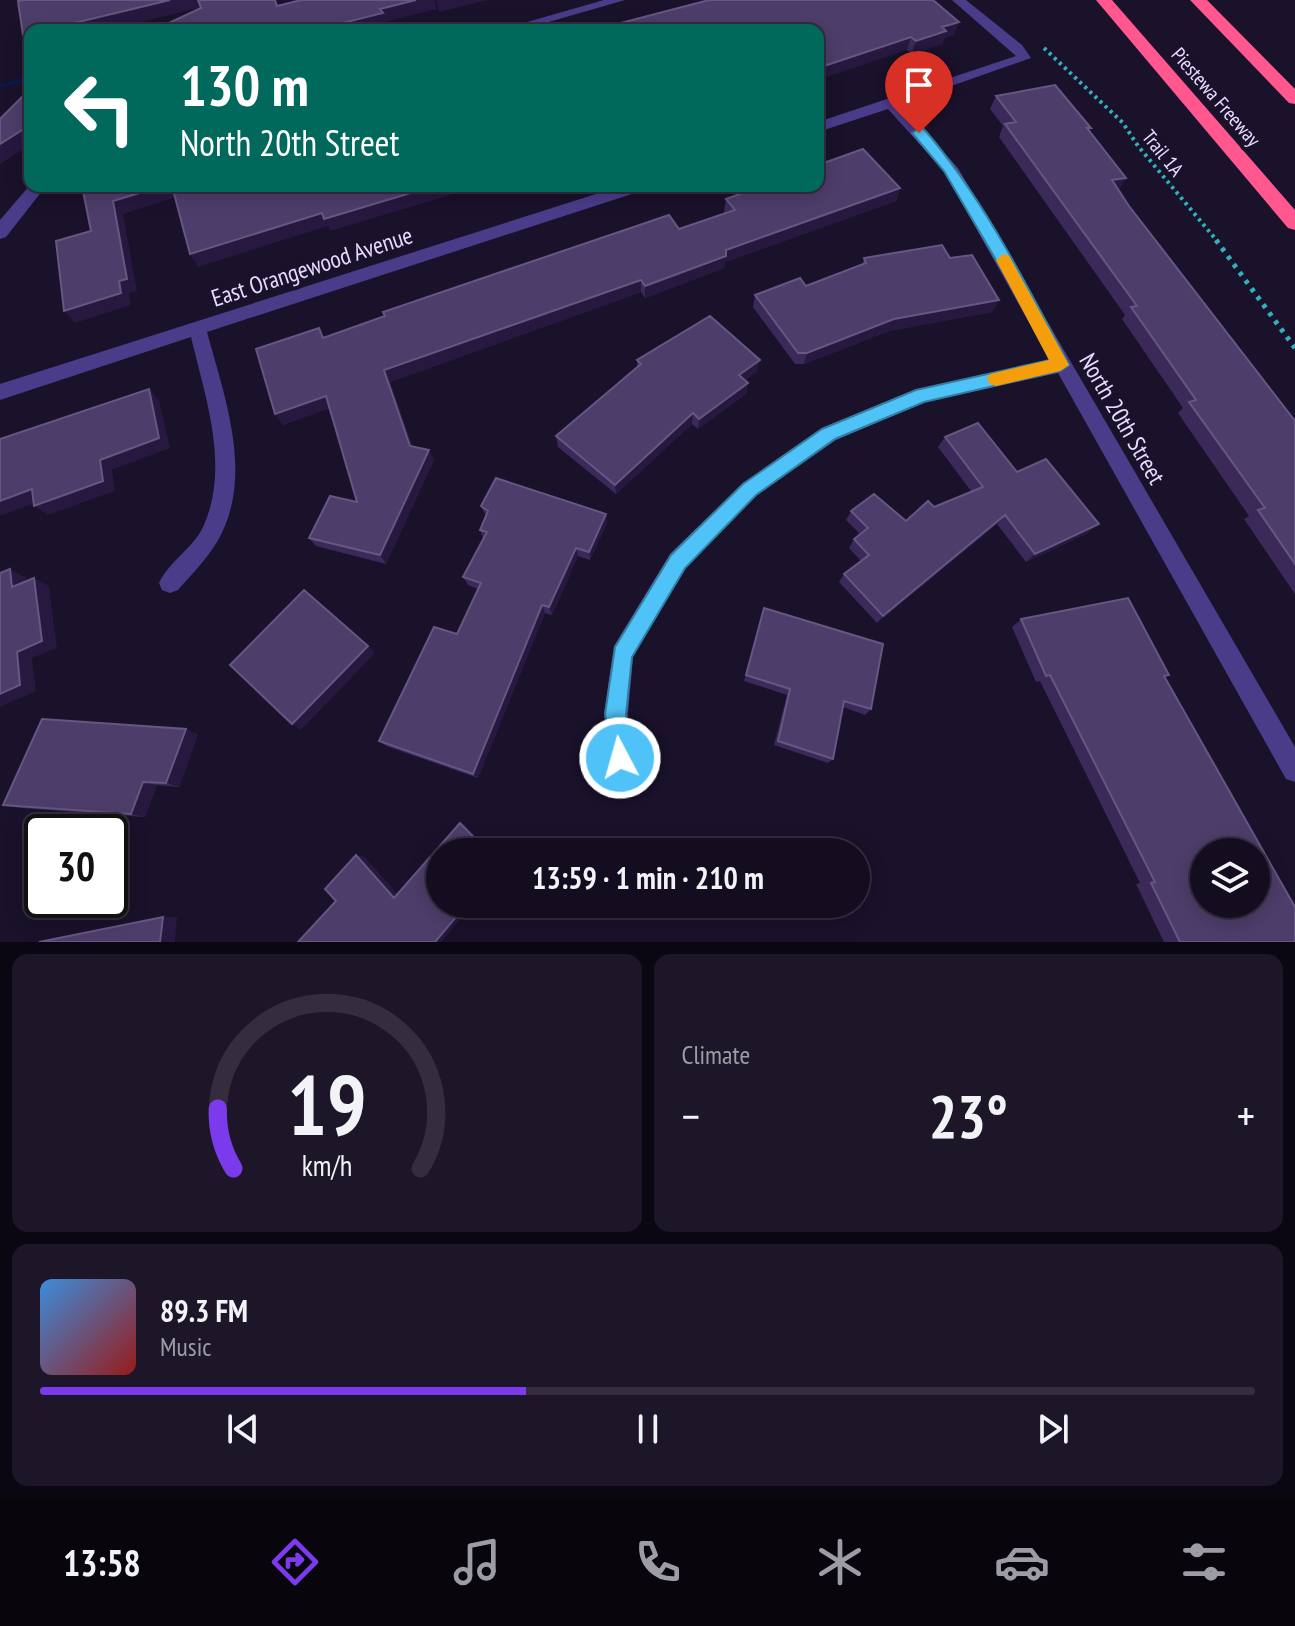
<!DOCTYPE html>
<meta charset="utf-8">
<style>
body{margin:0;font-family:"PT Sans Narrow",sans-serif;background:#1d1629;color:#f1f3f6;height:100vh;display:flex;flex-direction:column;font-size:30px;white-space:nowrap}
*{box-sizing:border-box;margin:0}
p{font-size:26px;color:#9d9ca5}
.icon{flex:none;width:44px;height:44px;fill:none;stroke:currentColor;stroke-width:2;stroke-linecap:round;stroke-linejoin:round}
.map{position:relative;height:942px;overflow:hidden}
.drawer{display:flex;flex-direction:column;gap:12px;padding:12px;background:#0b0712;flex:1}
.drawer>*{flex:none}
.banner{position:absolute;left:24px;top:24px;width:800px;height:168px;border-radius:16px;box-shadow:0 4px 20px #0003,0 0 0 2px #332d3e;background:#00695c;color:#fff;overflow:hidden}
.buttons{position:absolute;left:1190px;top:838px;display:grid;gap:16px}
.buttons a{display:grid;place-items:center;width:80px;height:80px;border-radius:50%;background:#140d20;box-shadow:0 4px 20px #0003,0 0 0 2px #332d3e;font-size:40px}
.speed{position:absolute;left:24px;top:814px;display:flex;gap:16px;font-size:40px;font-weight:700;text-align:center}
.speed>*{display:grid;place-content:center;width:104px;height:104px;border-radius:50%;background:#140d20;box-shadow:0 4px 20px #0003,0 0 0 2px #332d3e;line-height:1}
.speed .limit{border:4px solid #111;border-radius:12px;background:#fff;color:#111}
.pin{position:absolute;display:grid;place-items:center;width:68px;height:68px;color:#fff;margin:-82px -34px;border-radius:50% 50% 50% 0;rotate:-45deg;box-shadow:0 0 8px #0007}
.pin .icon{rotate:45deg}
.me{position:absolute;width:88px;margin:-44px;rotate:354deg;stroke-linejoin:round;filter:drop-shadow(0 0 6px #0008)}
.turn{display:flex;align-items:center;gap:28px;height:168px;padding:0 24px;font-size:36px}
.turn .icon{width:104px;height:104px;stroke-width:2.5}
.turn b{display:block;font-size:56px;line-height:68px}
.big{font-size:60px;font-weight:800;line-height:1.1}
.drawer .widget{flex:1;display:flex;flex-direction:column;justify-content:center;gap:12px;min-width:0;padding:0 28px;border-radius:16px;background:#1d1629}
.drawer .dial{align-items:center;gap:0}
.dial svg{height:208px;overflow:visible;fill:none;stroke:#332d3e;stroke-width:7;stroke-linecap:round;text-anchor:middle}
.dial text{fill:#f1f3f6;stroke:none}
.song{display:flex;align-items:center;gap:24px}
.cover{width:96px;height:96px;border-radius:12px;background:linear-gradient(135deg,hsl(210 70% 55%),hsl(0 70% 35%))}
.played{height:8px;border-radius:4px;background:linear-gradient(90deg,#7c3aed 40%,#332d3e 40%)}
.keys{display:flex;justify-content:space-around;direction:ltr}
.heat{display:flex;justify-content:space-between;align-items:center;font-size:44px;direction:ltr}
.drawer .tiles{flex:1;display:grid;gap:12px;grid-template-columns:1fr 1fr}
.widget:last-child{grid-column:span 2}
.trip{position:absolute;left:426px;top:838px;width:444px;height:80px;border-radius:40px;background:#140d20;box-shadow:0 4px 20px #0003,0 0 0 2px #332d3e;font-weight:800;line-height:80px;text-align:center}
.dock{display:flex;height:128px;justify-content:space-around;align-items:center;background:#08050d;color:#9d9ca5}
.dock .icon{width:56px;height:56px}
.dock .current{color:#7c3aed}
.dock b{font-size:36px;color:#f1f3f6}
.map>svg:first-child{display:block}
</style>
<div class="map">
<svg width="1295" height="942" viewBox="0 0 1295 942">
<rect width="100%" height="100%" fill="#1a112b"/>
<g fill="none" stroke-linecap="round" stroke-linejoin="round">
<path fill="#0b194a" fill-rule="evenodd" d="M27 76H30V80L0 88V84Z"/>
<path stroke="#31b1be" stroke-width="4" stroke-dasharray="3 4" stroke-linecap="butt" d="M1044 48 1123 123 1138 146 1218 242"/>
<path stroke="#31b1be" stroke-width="5" stroke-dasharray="4 6" stroke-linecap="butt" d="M1216 240 1295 348"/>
<path fill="#4b3c8a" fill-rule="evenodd" d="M604 0H625L521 30H499Z
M952 0H966L1022 45 1031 58 900 104 958 168 1295 747V782L1286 779 1058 373 925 402 836 440 757 495 686 568 633 657 628 714 635 780 632 789 623 792 614 789 611 780 604 714 614 646 670 554 743 483 822 428 915 390 1050 360 944 171 888 109 818 132V122L1016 56Z
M30 185 46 186 6 237 0 239V220Z
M621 186H646L644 190 207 332C225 399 255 477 217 542 206 560 191 575 178 590L170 593 162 590 159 583C169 561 194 548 204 525 230 465 205 397 191 337L0 400V384Z"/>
<path fill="#ff578e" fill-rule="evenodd" d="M1096 0H1112L1295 210V230L1288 228Z
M1190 0H1207L1295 89V104L1289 103Z"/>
</g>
<path fill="#3b2a59" d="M706 0H933L954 35 944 38 942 44 912 54 907 50Z
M996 96 1091 128 1089 131 1126 178 1118 190 1129 206 1295 421V594L1244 519 1249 516 1178 413 1183 408 1122 319 1125 315 999 137 1003 126 990 109Z
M900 188 896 201 725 262 724 268 645 298 641 292 390 382 412 446 434 460 386 564 316 546 309 538 357 502 329 408 283 425 275 414 324 337 679 229 726 213 724 212 726 199Z
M864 258H950L999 300 992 312 889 331 804 364H795L753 307 755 295 806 286 862 265Z
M637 360 757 372 745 380 748 383 746 394 698 429 692 424 616 494 558 447 556 436 637 368Z
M945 437 1017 472 1088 533 1026 562 997 524 877 623 839 582 844 574 861 561 849 548 854 539 860 534 846 520 851 511 906 521 934 507 971 491 938 447Z
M481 506 606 514 607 523 590 560 578 556 552 615 545 613 478 778 386 746 379 741 457 634 478 589 468 585 463 577 483 538 480 530 486 516Z
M764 608 871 709 865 715 843 707 833 759 828 763 774 745 787 695 744 681Z
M1021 619 1169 675 1164 677 1295 942H1164L1136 884 1140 883 1040 681 1036 682 1012 627Z
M198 734 179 787 157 785 145 817 21 808 3 805Z"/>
<path fill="#26183f" d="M170 0H199L202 7 109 30H45Z
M416 0H435L437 9 385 22 387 26 372 30H315L380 9Z
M436 0H488L439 12Z
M959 22 954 35 944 38 942 44 912 54 916 41 942 27Z
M30 34V45L23 35Z
M911 37 907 50 818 80V68Z
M30 125V145L0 164V144Z
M1126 178 1117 191 1112 180Z
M163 186H173L180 196 123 214 137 291 129 293 131 305 75 323 64 311 119 281 113 201Z
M434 186H480L330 231 328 226 198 267 190 254 322 213Z
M900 188 896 201 725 262 724 268 645 298V286L726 250Z
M641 280V292L390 382 415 456 410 446 384 370Z
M999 300 992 312 889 331 804 364 807 353 894 319Z
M760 360 757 372 737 386 739 375Z
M748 383 746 394 698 429 699 419Z
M149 389 159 400 170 448 112 470 115 491 48 515 34 506 100 460Z
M326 396 333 407 283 425 275 414Z
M693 413 692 424 616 494 615 485Z
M429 450 434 460 386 564 380 555Z
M32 489 46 499 0 516V501Z
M606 514 607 523 590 560 589 552Z
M1005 515 997 524 877 623 883 616Z
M1099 524 1088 533 1026 562 1035 554Z
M576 548 578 556 552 615 549 607Z
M10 569 25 577 27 595 12 587Z
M34 578 49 586 57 648 32 658 36 691 0 707V694L17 652Z
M542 605 545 613 478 778 473 774Z
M368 646 375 653 301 730 292 724Z
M186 729 198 734 179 787 166 783Z
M143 782 157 785 145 817 131 814Z
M460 823 465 825 491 852H488Z
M356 855 365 857 401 898H394Z
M467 904H473L441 942H435Z
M163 917H177L175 942H160Z"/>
<path fill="#4d3d6a" stroke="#655682" stroke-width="2" fill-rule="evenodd" d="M24 0H170L45 30H30V34L23 35 18 1Z
M198 0H275L277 6 301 0H416L380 9 383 13 315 30H154L201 8Z
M709 0H933L959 22 942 27 946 31 916 41 911 37 818 68V30H594Z
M1055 85 1091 128H1087L1126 178 1112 180 1129 206 1295 421V564L1258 510 1265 508 1189 402 1196 400 1131 307 1137 306 1005 124 1016 122 996 96Z
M30 87V125L0 144V119L26 93 25 89Z
M863 149 900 188 726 250V256L645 286 641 280 384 370 410 446 429 450 380 555 309 538 330 496 357 502 326 396 275 414 256 349 319 328 323 338 385 316 383 312 669 215 679 229 735 210 726 199 762 186H818V165Z
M82 186H163L113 201 127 279 119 281 121 293 64 311 56 241 91 231Z
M172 186H434L324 219 322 213 190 254Z
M942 245 950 258 972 255 999 300 894 319 807 353H798L755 295 800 278 806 286 866 263 864 258Z
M710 316 760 360 739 375 748 383 699 419 693 413 615 485 556 436 641 364 637 360Z
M149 389 159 438 100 460 103 481 34 506 32 489 0 501V439Z
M978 423 1017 472 1046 459 1099 524 1035 554 1005 515 883 616 844 574 869 555 854 539 868 528 851 511 874 494 906 521 928 501 934 507 983 487 945 437Z
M496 478 606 514 589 552 576 548 549 607 542 605 473 774 379 741 434 627 457 634 481 583 463 577 487 532 480 530 488 511 481 506Z
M10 569 12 587 34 578 42 641 17 652 20 685 0 694V573Z
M304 590 368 646 292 724 230 665Z
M1128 598 1169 675 1164 676 1295 907V942H1180L1151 883 1155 882 1050 675 1046 676 1021 619ZM1204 852H1256V904H1204Z
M764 608 883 644 871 709 844 701 833 759 778 741 790 689 746 675Z
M42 719 186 729 166 783 143 782 131 814 3 805Z
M460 823 488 852H440V904H467L435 942H298L336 901 325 889 356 855 394 898Z
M163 917 160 942H39Z"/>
<path fill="#4fc3f7" stroke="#337fa1" stroke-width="2" d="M919 128 924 129C984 199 1026 284 1069 365L1060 371 924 402 835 439 756 495 685 568 632 657 626 714 631 758 628 766 620 769 612 766 605 714 615 647 671 555 743 484 822 429 916 390 1050 360 1013 289 944 171 912 133Z"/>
<path fill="#f59e0b" d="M1004 254 1009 256 1069 365 1060 371 996 386 990 384 987 379 990 374 1049 360 996 260Z"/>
<g text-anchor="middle" stroke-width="8" stroke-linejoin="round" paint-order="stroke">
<g font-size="20" fill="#e5dcff" stroke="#1a112b">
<text transform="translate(1216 97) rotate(49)" y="7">Piestewa Freeway</text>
<text transform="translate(1163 153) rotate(51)" y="7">Trail 1A</text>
</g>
<g font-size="24" fill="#e5dcff" stroke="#1a112b">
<text transform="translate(312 267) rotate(-18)" y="8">East Orangewood Avenue</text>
<text transform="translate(1122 419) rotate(60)" y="8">North 20th Street</text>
</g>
</g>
</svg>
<div class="buttons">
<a><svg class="icon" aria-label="layers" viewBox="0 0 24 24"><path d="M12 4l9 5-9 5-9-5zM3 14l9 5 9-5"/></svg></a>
</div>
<div class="speed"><div class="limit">30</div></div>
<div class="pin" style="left:919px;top:133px;background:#d93025"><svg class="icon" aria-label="arrive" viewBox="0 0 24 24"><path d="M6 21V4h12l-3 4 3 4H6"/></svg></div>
<svg class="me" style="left:620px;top:758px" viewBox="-20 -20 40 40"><circle r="17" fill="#4fc3f7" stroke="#fff" stroke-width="3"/><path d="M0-11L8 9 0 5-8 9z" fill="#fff"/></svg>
<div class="trip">13:59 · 1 min · 210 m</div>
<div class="banner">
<div class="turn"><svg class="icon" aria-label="left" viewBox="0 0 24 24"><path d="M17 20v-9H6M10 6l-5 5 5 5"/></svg><div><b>130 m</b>North 20th Street</div></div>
</div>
</div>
<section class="drawer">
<div class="tiles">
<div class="widget dial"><svg viewBox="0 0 100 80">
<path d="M14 69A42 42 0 1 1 86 69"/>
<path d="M14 69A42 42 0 0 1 8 46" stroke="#7c3aed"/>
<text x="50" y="56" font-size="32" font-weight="700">19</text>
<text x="50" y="72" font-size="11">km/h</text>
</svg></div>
<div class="widget"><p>Climate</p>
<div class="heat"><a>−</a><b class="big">23°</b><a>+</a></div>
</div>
<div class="widget">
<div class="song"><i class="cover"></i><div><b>89.3 FM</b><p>Music</p></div></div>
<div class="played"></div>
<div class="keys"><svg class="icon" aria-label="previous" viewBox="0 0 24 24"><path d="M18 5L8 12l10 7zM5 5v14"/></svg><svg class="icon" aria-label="pause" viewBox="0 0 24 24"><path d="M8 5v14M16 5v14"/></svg><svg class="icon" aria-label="next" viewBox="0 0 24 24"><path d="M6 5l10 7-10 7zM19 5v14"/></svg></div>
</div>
</div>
</section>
<nav class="dock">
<b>13:58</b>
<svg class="icon current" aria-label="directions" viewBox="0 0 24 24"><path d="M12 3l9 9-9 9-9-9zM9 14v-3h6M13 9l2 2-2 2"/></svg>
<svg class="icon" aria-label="music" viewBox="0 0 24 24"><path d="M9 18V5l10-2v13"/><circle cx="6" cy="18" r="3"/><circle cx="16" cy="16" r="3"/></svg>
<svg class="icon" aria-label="phone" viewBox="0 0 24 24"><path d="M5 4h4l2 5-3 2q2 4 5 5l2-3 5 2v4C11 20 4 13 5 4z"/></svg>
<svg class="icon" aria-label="climate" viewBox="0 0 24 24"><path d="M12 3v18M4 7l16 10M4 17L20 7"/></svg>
<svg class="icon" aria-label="car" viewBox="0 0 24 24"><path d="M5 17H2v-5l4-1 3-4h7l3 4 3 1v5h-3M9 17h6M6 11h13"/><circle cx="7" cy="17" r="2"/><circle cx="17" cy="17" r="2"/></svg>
<svg class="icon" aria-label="filters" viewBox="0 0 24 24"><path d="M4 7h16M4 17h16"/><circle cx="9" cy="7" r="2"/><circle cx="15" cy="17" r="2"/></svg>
</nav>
